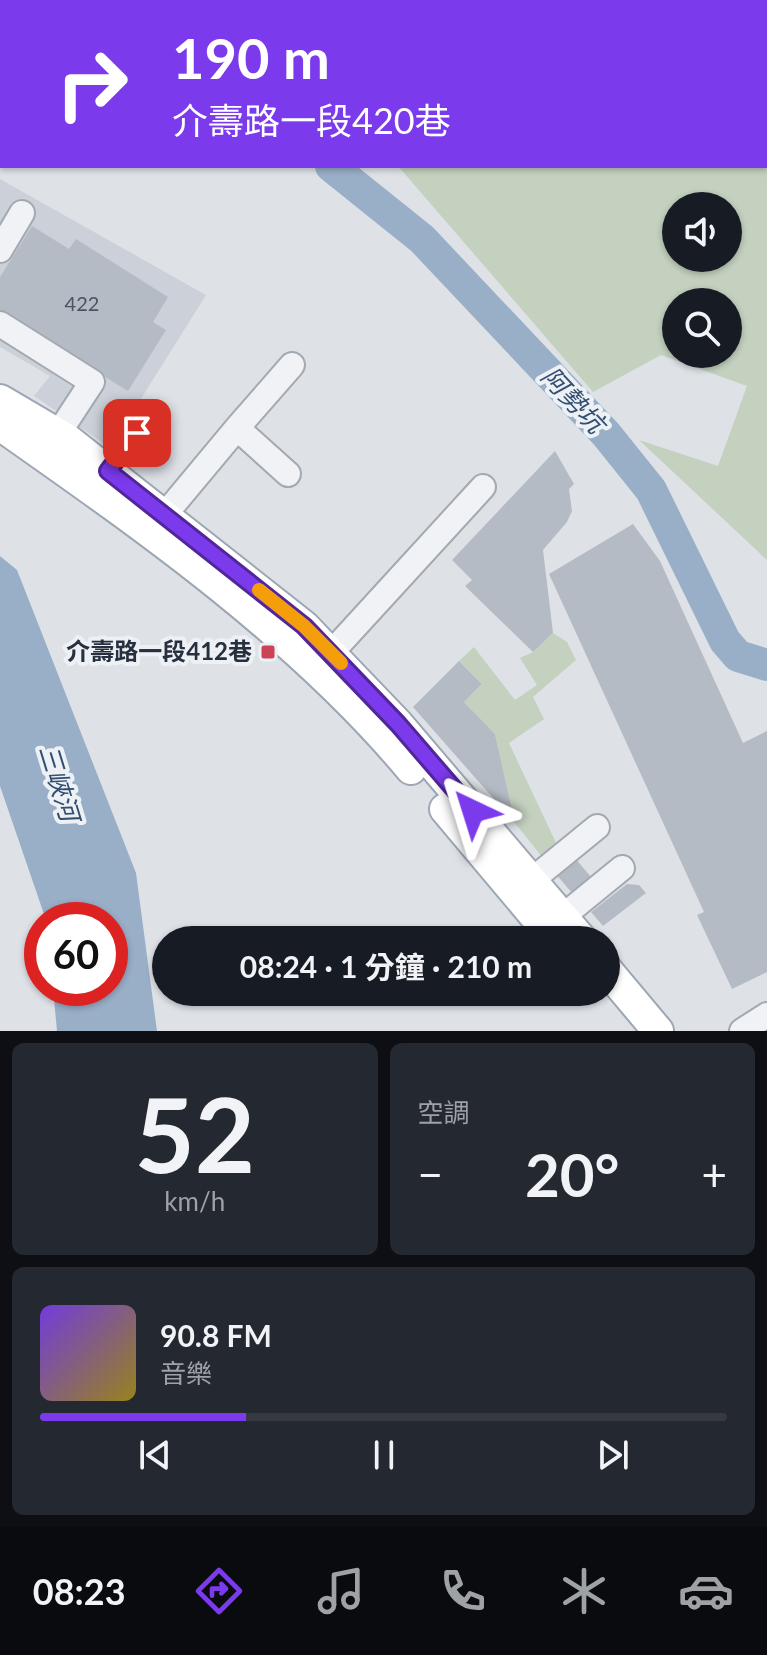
<!DOCTYPE html>
<html lang="zh-TW">
<meta charset="utf-8">
<style>
body{margin:0;font-family:Lato,"Noto Sans TC",sans-serif;background:#242831;color:#f1f3f6;height:100vh;display:flex;flex-direction:column;font-size:30px;white-space:nowrap}
*{box-sizing:border-box;margin:0}
p{font-size:26px;color:#9ea1a6}
.icon{flex:none;width:44px;height:44px;fill:none;stroke:currentColor;stroke-width:2;stroke-linecap:round;stroke-linejoin:round}
.map{position:relative;height:1031px;overflow:hidden}
.details{display:flex;flex-direction:column;gap:12px;padding:12px;background:#0d0f14;flex:1}
.details>*{flex:none}
.top-card{position:absolute;left:0px;top:0px;width:768px;height:168px;box-shadow:0 2px 6px #0004;background:#7c3aed;color:#fff;overflow:hidden}
.fabs{position:absolute;left:662px;top:192px;display:grid;gap:16px}
.fabs a{display:grid;place-items:center;width:80px;height:80px;border-radius:50%;background:#171b24;box-shadow:0 2px 6px #0004;font-size:40px}
.speed{position:absolute;left:24px;top:902px;display:flex;gap:16px;font-size:40px;font-weight:700;text-align:center}
.speed>*{display:grid;place-content:center;width:104px;height:104px;border-radius:50%;background:#171b24;box-shadow:0 2px 6px #0004;line-height:1}
.speed .limit{border:12px solid #d22;background:#fff;color:#111}
.pin{position:absolute;display:grid;place-items:center;width:68px;height:68px;color:#fff;margin:-34px;border-radius:16px;box-shadow:0 4px 12px #0006}
.me{position:absolute;width:88px;margin:-44px;rotate:319deg;stroke-linejoin:round;filter:drop-shadow(0 0 6px #0008)}
.turn{display:flex;align-items:center;gap:28px;height:168px;padding:0 40px;font-size:36px}
.turn .icon{width:104px;height:104px;stroke-width:2.5}
.turn b{display:block;font-size:56px;line-height:68px}
.big{font-size:60px;font-weight:700;line-height:1.1}
.details .widget{flex:1;display:flex;flex-direction:column;justify-content:center;gap:12px;min-width:0;padding:0 28px;border-radius:12px;background:#242831}
.details .dial{align-items:center;gap:0}
.dial b{font-size:104px;line-height:1}
.song{display:flex;align-items:center;gap:24px}
.cover{width:96px;height:96px;border-radius:12px;background:linear-gradient(135deg,hsl(260 70% 55%),hsl(50 70% 35%))}
.played{height:8px;border-radius:4px;background:linear-gradient(90deg,#7c3aed 30%,#363941 30%)}
.keys{display:flex;justify-content:space-around;direction:ltr}
.heat{display:flex;justify-content:space-between;align-items:center;font-size:44px;direction:ltr}
.details .tiles{flex:1;display:grid;gap:12px;grid-template-columns:1fr 1fr}
.widget:last-child{grid-column:span 2}
.trip{position:absolute;left:152px;top:926px;width:468px;height:80px;border-radius:40px;background:#171b24;box-shadow:0 2px 6px #0004;font-weight:700;line-height:80px;text-align:center}
.tab-bar{display:flex;height:128px;justify-content:space-around;align-items:center;background:#090b0e;color:#9ea1a6}
.tab-bar .icon{width:56px;height:56px}
.tab-bar .current{color:#7c3aed}
.tab-bar b{font-size:36px;color:#f1f3f6}
.map>svg:first-child{display:block}
</style>
<div class="map">
<svg width="767" height="1031" viewBox="0 0 767 1031">
<rect width="100%" height="100%" fill="#dee2e7"/>
<path fill="#ccd1d9" d="M0 179 206 295 117 437 103 443 34 396 50 376 0 347Z"/>
<path fill="#c4d1bf" fill-rule="evenodd" d="M256 0H767V560L639 440 718 466 747 386 661 355 593 392 398 166H766V2ZM676 206H728V258H676ZM676 302H728V354H676Z
M553 633 567 642 576 660 533 697 544 719 509 743 558 847 543 858 515 823 495 734 464 702 482 684 459 661 474 647 515 700 537 685 520 658 533 652Z"/>
<path fill="#99afc7" d="M0 556 17 570 136 873 157 1031H57L53 988H110V920H46L0 786Z"/>
<g fill="none" stroke-linecap="round" stroke-linejoin="round">
<path stroke="#99afc7" stroke-width="32" d="M0 57 2 58
M331 166 422 239 606 434 651 490 725 641 738 656 767 665"/>
</g>
<path fill="#b5bbc4" d="M32 226 69 249 76 239 168 297 153 322 166 330 128 391 0 312V277Z
M555 451 574 484 569 489 572 511 567 522 543 550 553 633 533 652 465 586 472 580 452 560Z
M633 524 660 561 743 743 767 731V972L732 989 697 915 704 912 549 574Z
M459 661 482 684 464 702 495 734 515 823 413 707Z
M574 857 591 877 572 893 555 873Z
M627 884 639 885 646 893 603 926 591 912Z"/>
<g fill="none" stroke-linecap="round" stroke-linejoin="round">
<g stroke="#a3a9b1" stroke-width="28">
<path id="minor" d="M0 250 22 213
M0 324 92 382 58 434
M237 428 292 365
M108 471 137 433
M152 530 237 428 288 474
M331 653 483 487
M532 880 597 827
M562 917 622 868
M742 1031 767 1015"/>
</g>
<g stroke="#9da6b3" stroke-width="34">
<path id="major" d="M0 400 68 440 304 626 398 724 582 940
M0 425C145 527 296 632 411 769
M445 809 555 940
M606 969 658 1031"/>
</g>
<use href="#minor" stroke="#f0f2f6" stroke-width="24"/>
<use href="#major" stroke="#fff" stroke-width="30"/>
</g>
<g fill="none" stroke-linecap="round" stroke-linejoin="round">
<g stroke="#51269a" stroke-width="20">
<path id="route" d="M137 433 108 471 304 626 398 724 473 811"/>
</g>
<use href="#route" stroke="#7c3aed" stroke-width="14"/>
<path stroke="#f59e0b" stroke-width="14" d="M259 590 304 626 341 663"/>
</g>
<rect fill="#cc4358" stroke="#edf0f5" stroke-width="3" x="260" y="644" width="16" height="16" rx="4"/>
<g text-anchor="middle" stroke-width="8" stroke-linejoin="round" paint-order="stroke">
<g font-size="20" fill="#4a5360">
<text x="82" y="311">422</text>
</g>
<g font-size="24" font-weight="bold" fill="#27303e" stroke="#edf0f5" text-anchor="end">
<text x="252" y="660">介壽路一段412巷</text>
</g>
<g font-size="26" font-style="italic" fill="#324e71" stroke="#edf0f5">
<text transform="translate(573 400) rotate(47)" y="9">阿勢坑</text>
<text transform="translate(59 783) rotate(73)" y="9">三峽河</text>
</g>
</g>
</svg>
<div class="fabs">
<a><svg class="icon" aria-label="sound" viewBox="0 0 24 24"><path d="M4 9h4l5-4v14l-5-4H4zM17 9q2 3 0 6"/></svg></a>
<a><svg class="icon" aria-label="search" viewBox="0 0 24 24"><circle cx="10" cy="10" r="6"/><path d="M15 15l6 6"/></svg></a>
</div>
<div class="speed"><div class="limit">60</div></div>
<div class="pin" style="left:137px;top:433px;background:#d93025"><svg class="icon" aria-label="arrive" viewBox="0 0 24 24"><path d="M6 21V4h12l-3 4 3 4H6"/></svg></div>
<svg class="me" style="left:473px;top:811px" viewBox="-20 -20 40 40"><path d="M0-17L14 15 0 8-14 15z" fill="#7c3aed" stroke="#fff" stroke-width="4"/></svg>
<div class="trip">08:24 · 1 分鐘 · 210 m</div>
<div class="top-card">
<div class="turn"><svg class="icon" aria-label="right" viewBox="0 0 24 24"><path d="M7 20v-9h11M14 6l5 5-5 5"/></svg><div><b>190 m</b>介壽路一段420巷</div></div>
</div>
</div>
<section class="details">
<div class="tiles">
<div class="widget dial"><b>52</b><p>km/h</p></div>
<div class="widget"><p>空調</p>
<div class="heat"><a>−</a><b class="big">20°</b><a>+</a></div>
</div>
<div class="widget">
<div class="song"><i class="cover"></i><div><b>90.8 FM</b><p>音樂</p></div></div>
<div class="played"></div>
<div class="keys"><svg class="icon" aria-label="previous" viewBox="0 0 24 24"><path d="M18 5L8 12l10 7zM5 5v14"/></svg><svg class="icon" aria-label="pause" viewBox="0 0 24 24"><path d="M8 5v14M16 5v14"/></svg><svg class="icon" aria-label="next" viewBox="0 0 24 24"><path d="M6 5l10 7-10 7zM19 5v14"/></svg></div>
</div>
</div>
</section>
<nav class="tab-bar">
<b>08:23</b>
<svg class="icon current" aria-label="directions" viewBox="0 0 24 24"><path d="M12 3l9 9-9 9-9-9zM9 14v-3h6M13 9l2 2-2 2"/></svg>
<svg class="icon" aria-label="music" viewBox="0 0 24 24"><path d="M9 18V5l10-2v13"/><circle cx="6" cy="18" r="3"/><circle cx="16" cy="16" r="3"/></svg>
<svg class="icon" aria-label="phone" viewBox="0 0 24 24"><path d="M5 4h4l2 5-3 2q2 4 5 5l2-3 5 2v4C11 20 4 13 5 4z"/></svg>
<svg class="icon" aria-label="climate" viewBox="0 0 24 24"><path d="M12 3v18M4 7l16 10M4 17L20 7"/></svg>
<svg class="icon" aria-label="car" viewBox="0 0 24 24"><path d="M5 17H2v-5l4-1 3-4h7l3 4 3 1v5h-3M9 17h6M6 11h13"/><circle cx="7" cy="17" r="2"/><circle cx="17" cy="17" r="2"/></svg>
</nav>
